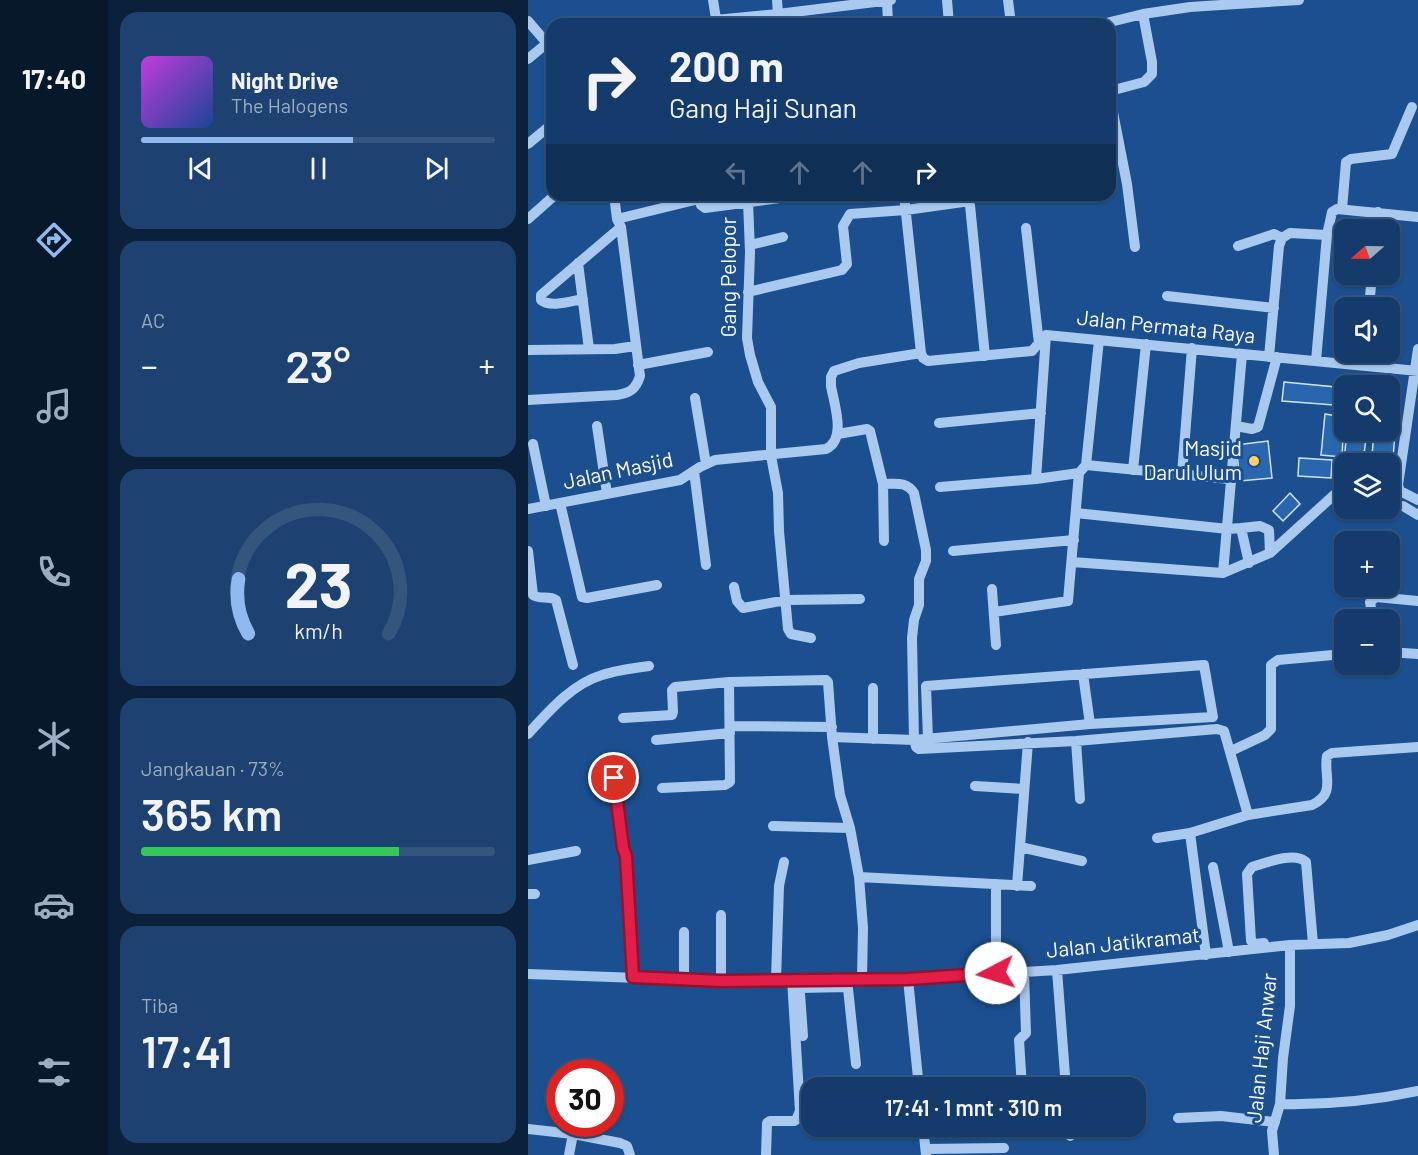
<!DOCTYPE html>
<html lang="id">
<meta charset="utf-8">
<style>
body{margin:0;font-family:Barlow,sans-serif;background:#1d4271;color:#f1f3f6;height:100vh;display:flex;flex-direction:column;font-size:22px;white-space:nowrap}
*{box-sizing:border-box;margin:0}
p{font-size:20px;color:#9dadc1}
.icon{flex:none;width:33px;height:33px;fill:none;stroke:currentColor;stroke-width:2;stroke-linecap:round;stroke-linejoin:round}
.map{position:relative;flex:1;overflow:hidden}
.details{display:flex;flex-direction:column;gap:12px;padding:12px;background:#0b203b;width:420px}
.details>*{flex:none}
.hud{position:absolute;left:18px;top:18px;width:570px;height:183px;border-radius:18px;box-shadow:0 2px 4px #0004,0 0 0 2px #33557e;background:#143b6b;color:#f1f3f6;overflow:hidden}
.needle{width:39px;rotate:250deg}
.controls{position:absolute;left:806px;top:219px;display:grid;gap:12px}
.controls a{display:grid;place-items:center;width:66px;height:66px;border-radius:12px;background:#143b6b;box-shadow:0 2px 4px #0004,0 0 0 2px #33557e;font-size:30px}
.speed{position:absolute;left:18px;top:1059px;display:flex;gap:12px;font-size:30px;font-weight:700;text-align:center}
.speed>*{display:grid;place-content:center;width:78px;height:78px;border-radius:50%;background:#143b6b;box-shadow:0 2px 4px #0004,0 0 0 2px #33557e;line-height:1}
.speed .limit{border:9px solid #d22;background:#fff;color:#111}
.pin{position:absolute;display:grid;place-items:center;width:51px;height:51px;color:#fff;margin:-26px;border:3px solid #fff;border-radius:50%;box-shadow:0 2px 6px #0007}
.me{position:absolute;width:66px;margin:-33px;rotate:265deg;stroke-linejoin:round;filter:drop-shadow(0 0 4px #0008)}
.turn{display:flex;align-items:center;gap:21px;height:126px;padding:0 24px;font-size:27px}
.turn .icon{width:78px;height:78px;stroke-width:2.5}
.turn b{display:block;font-size:42px;line-height:51px}
.lanes{display:flex;align-items:center;height:57px;padding:0 24px;background:#0003;justify-content:center;gap:30px;direction:ltr}
.lanes .off{opacity:.35}
.big{font-size:45px;font-weight:600;line-height:1.1}
.details .widget{flex:1;display:flex;flex-direction:column;justify-content:center;gap:9px;min-width:0;padding:0 21px;border-radius:18px;background:#1d4271}
.details .dial{align-items:center;gap:0}
.dial svg{height:156px;overflow:visible;fill:none;stroke:#33557e;stroke-width:7;stroke-linecap:round;text-anchor:middle}
.dial text{fill:#f1f3f6;stroke:none}
.song{display:flex;align-items:center;gap:18px}
.cover{width:72px;height:72px;border-radius:9px;background:linear-gradient(135deg,hsl(290 70% 55%),hsl(220 70% 35%))}
.played{height:6px;border-radius:3px;background:linear-gradient(90deg,#90b9f0 60%,#33557e 60%)}
.keys{display:flex;justify-content:space-around;direction:ltr}
.heat{display:flex;justify-content:space-between;align-items:center;font-size:33px;direction:ltr}
.charge{height:9px;border-radius:4px;background:linear-gradient(90deg,#34c759 73%,#33557e 0)}
.trip{position:absolute;left:273px;top:1077px;width:345px;height:60px;border-radius:18px;background:#143b6b;box-shadow:0 2px 4px #0004,0 0 0 2px #33557e;font-weight:600;line-height:60px;text-align:center}
main{display:flex;flex:1;min-height:0}
.tab-bar{display:flex;flex-direction:column;width:108px;justify-content:space-around;align-items:center;background:#08182b;color:#9dadc1}
.tab-bar .icon{width:42px;height:42px}
.tab-bar .selected{color:#90b9f0}
.tab-bar b{font-size:27px;color:#f1f3f6}
.map>svg:first-child{display:block}
</style>
<main>
<nav class="tab-bar">
<b>17:40</b>
<svg class="icon selected" aria-label="directions" viewBox="0 0 24 24"><path d="M12 3l9 9-9 9-9-9zM9 14v-3h6M13 9l2 2-2 2"/></svg>
<svg class="icon" aria-label="music" viewBox="0 0 24 24"><path d="M9 18V5l10-2v13"/><circle cx="6" cy="18" r="3"/><circle cx="16" cy="16" r="3"/></svg>
<svg class="icon" aria-label="phone" viewBox="0 0 24 24"><path d="M5 4h4l2 5-3 2q2 4 5 5l2-3 5 2v4C11 20 4 13 5 4z"/></svg>
<svg class="icon" aria-label="climate" viewBox="0 0 24 24"><path d="M12 3v18M4 7l16 10M4 17L20 7"/></svg>
<svg class="icon" aria-label="car" viewBox="0 0 24 24"><path d="M5 17H2v-5l4-1 3-4h7l3 4 3 1v5h-3M9 17h6M6 11h13"/><circle cx="7" cy="17" r="2"/><circle cx="17" cy="17" r="2"/></svg>
<svg class="icon" aria-label="filters" viewBox="0 0 24 24"><path d="M4 7h16M4 17h16"/><circle cx="9" cy="7" r="2"/><circle cx="15" cy="17" r="2"/></svg>
</nav>
<section class="details">
<div class="widget">
<div class="song"><i class="cover"></i><div><b>Night Drive</b><p>The Halogens</p></div></div>
<div class="played"></div>
<div class="keys"><svg class="icon" aria-label="previous" viewBox="0 0 24 24"><path d="M18 5L8 12l10 7zM5 5v14"/></svg><svg class="icon" aria-label="pause" viewBox="0 0 24 24"><path d="M8 5v14M16 5v14"/></svg><svg class="icon" aria-label="next" viewBox="0 0 24 24"><path d="M6 5l10 7-10 7zM19 5v14"/></svg></div>
</div>
<div class="widget"><p>AC</p>
<div class="heat"><a>−</a><b class="big">23°</b><a>+</a></div>
</div>
<div class="widget dial"><svg viewBox="0 0 100 80">
<path d="M14 69A42 42 0 1 1 86 69"/>
<path d="M14 69A42 42 0 0 1 9 41" stroke="#90b9f0"/>
<text x="50" y="56" font-size="32" font-weight="700">23</text>
<text x="50" y="72" font-size="11">km/h</text>
</svg></div>
<div class="widget"><p>Jangkauan · 73%</p><b class="big">365 km</b><div class="charge"></div></div>
<div class="widget"><p>Tiba</p><b class="big">17:41</b></div>
</section>
<div class="map">
<svg width="890" height="1155" viewBox="0 0 890 1155">
<rect width="100%" height="100%" fill="#1b4f8f"/>
<path fill="#2a66ad" stroke="#cfe3fa" stroke-width="1.5" d="M756 382 808 387 806 405 754 401Z
M861 396 870 397 865 458 844 456 846 430H861Z
M797 414 816 417 814 457 793 455Z
M819 430H839L835 463 816 461Z
M740 441 744 478 712 481 708 445Z
M771 458 804 460 803 478 770 476Z
M762 493 772 504 755 521 745 511Z"/>
<g fill="none" stroke-linecap="round" stroke-linejoin="round">
<path stroke="#a9c9ee" stroke-width="10" d="M185 0 188 19
M249 0 250 14
M359 0 360 24
M419 0 421 24
M480 0 483 24
M0 21 24 49
M145 24 250 14 363 0
M574 24 615 14
M0 59 23 40
M582 91 616 82 624 74V62L615 14 662 7 771 0
M582 97 599 184 607 247
M0 144 24 124
M170 195 173 205 177 208 259 197
M376 195 393 353 395 358 400 361 504 351 518 335 890 371
M441 195 457 356
M220 201 222 252 219 338 222 355 230 382 243 407V456L250 493 251 531 260 629 263 634 283 638
M814 209 818 162 823 159 864 154 884 107
M0 219 27 195
M89 219 171 199
M498 228 511 344
M848 230 850 212
M222 245 255 237
M710 246 746 234 754 238
M50 263 61 349
M220 292 314 270 319 264 315 226 322 214 378 210 442 201 447 195
M639 296 746 308
M55 299C43 301 23 308 13 300V295L93 227
M841 308 844 274
M890 349 870 485 872 491 890 500
M0 350 87 349 107 346
M741 357 751 246 754 238 762 233 799 235
M788 361 799 235 804 212 809 209 890 217
M110 365 180 352
M836 365 837 352
M167 398 178 464
M0 400 89 395C102 393 108 389 112 376L93 227 89 219 86 195
M411 423 513 413
M69 426 79 494
M708 426 724 429 730 427 749 357
M310 434 339 429 342 431 355 484C368 484 378 481 386 493L398 550V561L391 579V605L386 620 384 638 386 740 388 747 391 749 548 741 689 729 696 731 720 815 784 805C809 793 795 776 799 756L804 753 890 747
M5 444 18 506
M558 465 571 340
M605 470 618 344
M166 471 178 565
M654 474 664 348
M508 479 518 335
M355 484 356 541
M412 487 508 479 551 473 558 465 701 479
M32 503 54 597 59 598 129 585
M875 506 890 515
M0 509 152 480 172 467 187 460 298 449C319 439 306 404 303 386V377L306 371 331 363 393 353
M548 513 700 529 713 528 721 563
M713 528 732 526 741 530 742 553
M0 551 5 595C12 600 21 595 28 600L45 665
M425 551 546 540
M544 562 695 573 742 553 816 486
M695 573 714 354
M206 587 209 601 215 608 258 600 332 599
M464 589 468 645
M466 612 540 601 551 473
M845 620 842 602 848 597 890 601
M861 652 890 654
M555 674 562 724
M345 688V739
M95 718 144 715 145 712 144 690 147 687 201 682 298 680 300 682 304 737 312 795 322 828 331 877 335 928 334 979
M202 726 304 727
M0 734C21 711 44 684 74 675 89 670 106 668 121 666
M304 737 386 740 562 724 685 717 676 665 398 686 400 739
M128 740 202 733
M548 741 552 799
M703 751 737 735 743 729V665L750 660 816 654
M102 771 86 775 95 848 98 856 105 977
M447 786 496 789
M134 788 197 785 202 782 201 682
M245 826 322 828
M662 833 678 955
M629 838 662 833 720 815
M492 847 554 861
M0 860 48 851
M685 867 701 952
M331 877 503 886
M468 884V973
M489 886 500 742
M0 894H7
M193 915V981
M156 932V981
M736 943 727 944 723 941 719 874 724 867C738 863 766 851 778 862L785 944
M529 970 538 1088
M0 974 193 981 380 979 529 970 762 945 821 943 860 935 890 925
M271 979 275 1036
M319 979 328 1064
M380 979 391 1088
M248 980 251 886 256 862
M272 988 320 987
M61 1072V1068
M494 1088 491 1040 498 1033 496 972
M752 1104C798 1105 844 1101 890 1091
M650 1118 693 1116 747 1122
M395 1126 398 1155
M541 1126 542 1136
M0 1129 45 1134 92 1143 99 1146 102 1155
M57 1136 58 1124
M398 1149 476 1148
M41 1155 45 1134
M238 1155 239 1123 242 1121H266L268 1120 272 1111 264 979
M746 1155 744 1131 752 1104 755 1058 762 1006V945"/>
</g>
<g fill="none" stroke-linecap="round" stroke-linejoin="round">
<g stroke="#92132f" stroke-width="15">
<path id="route" d="M86 778 95 848 98 856 105 977 193 981 380 979 468 973"/>
</g>
<use href="#route" stroke="#e11d48" stroke-width="10"/>
</g>
<circle fill="#ffd166" stroke="#1b4f8f" stroke-width="2" cx="726" cy="461" r="6"/>
<g text-anchor="middle" stroke-width="6" stroke-linejoin="round" paint-order="stroke">
<g font-size="21" fill="#fff" stroke="#1b4f8f">
<text transform="translate(201 277) rotate(-90)" y="7">Gang Pelopor</text>
<text transform="translate(638 327) rotate(6)" y="7">Jalan Permata Raya</text>
<text transform="translate(90 471) rotate(-12)" y="7">Jalan Masjid</text>
<text transform="translate(595 943) rotate(-6)" y="7">Jalan Jatikramat</text>
<text transform="translate(734 1048) rotate(-84)" y="7">Jalan Haji Anwar</text>
</g>
<g font-size="21" fill="#fff" stroke="#1b4f8f" text-anchor="end">
<text x="714" y="456">Masjid<tspan x="714" dy="24">Darul Ulum</tspan></text>
</g>
</g>
</svg>
<div class="controls">
<a><svg class="needle" viewBox="-14 -14 28 28"><path d="M0-13l5 13h-10z" fill="#e53935"/><path d="M0 13l5-13h-10z" fill="#9dadc1"/></svg></a>
<a><svg class="icon" aria-label="sound" viewBox="0 0 24 24"><path d="M4 9h4l5-4v14l-5-4H4zM17 9q2 3 0 6"/></svg></a>
<a><svg class="icon" aria-label="search" viewBox="0 0 24 24"><circle cx="10" cy="10" r="6"/><path d="M15 15l6 6"/></svg></a>
<a><svg class="icon" aria-label="layers" viewBox="0 0 24 24"><path d="M12 4l9 5-9 5-9-5zM3 14l9 5 9-5"/></svg></a>
<a>+</a>
<a>−</a>
</div>
<div class="speed"><div class="limit">30</div></div>
<div class="pin" style="left:86px;top:778px;background:#d93025"><svg class="icon" aria-label="arrive" viewBox="0 0 24 24"><path d="M6 21V4h12l-3 4 3 4H6"/></svg></div>
<svg class="me" style="left:468px;top:973px" viewBox="-20 -20 40 40"><circle r="19" fill="#fff"/><path d="M0-13L10 11 0 6-10 11z" fill="#e11d48"/></svg>
<div class="trip">17:41 · 1 mnt · 310 m</div>
<div class="hud">
<div class="turn"><svg class="icon" aria-label="right" viewBox="0 0 24 24"><path d="M7 20v-9h11M14 6l5 5-5 5"/></svg><div><b>200 m</b>Gang Haji Sunan</div></div>
<div class="lanes"><svg class="icon off" aria-label="left" viewBox="0 0 24 24"><path d="M17 20v-9H6M10 6l-5 5 5 5"/></svg><svg class="icon off" aria-label="ahead" viewBox="0 0 24 24"><path d="M12 20V5M6 11l6-6 6 6"/></svg><svg class="icon off" aria-label="ahead" viewBox="0 0 24 24"><path d="M12 20V5M6 11l6-6 6 6"/></svg><svg class="icon" aria-label="right" viewBox="0 0 24 24"><path d="M7 20v-9h11M14 6l5 5-5 5"/></svg></div>
</div>
</div>
</main>
